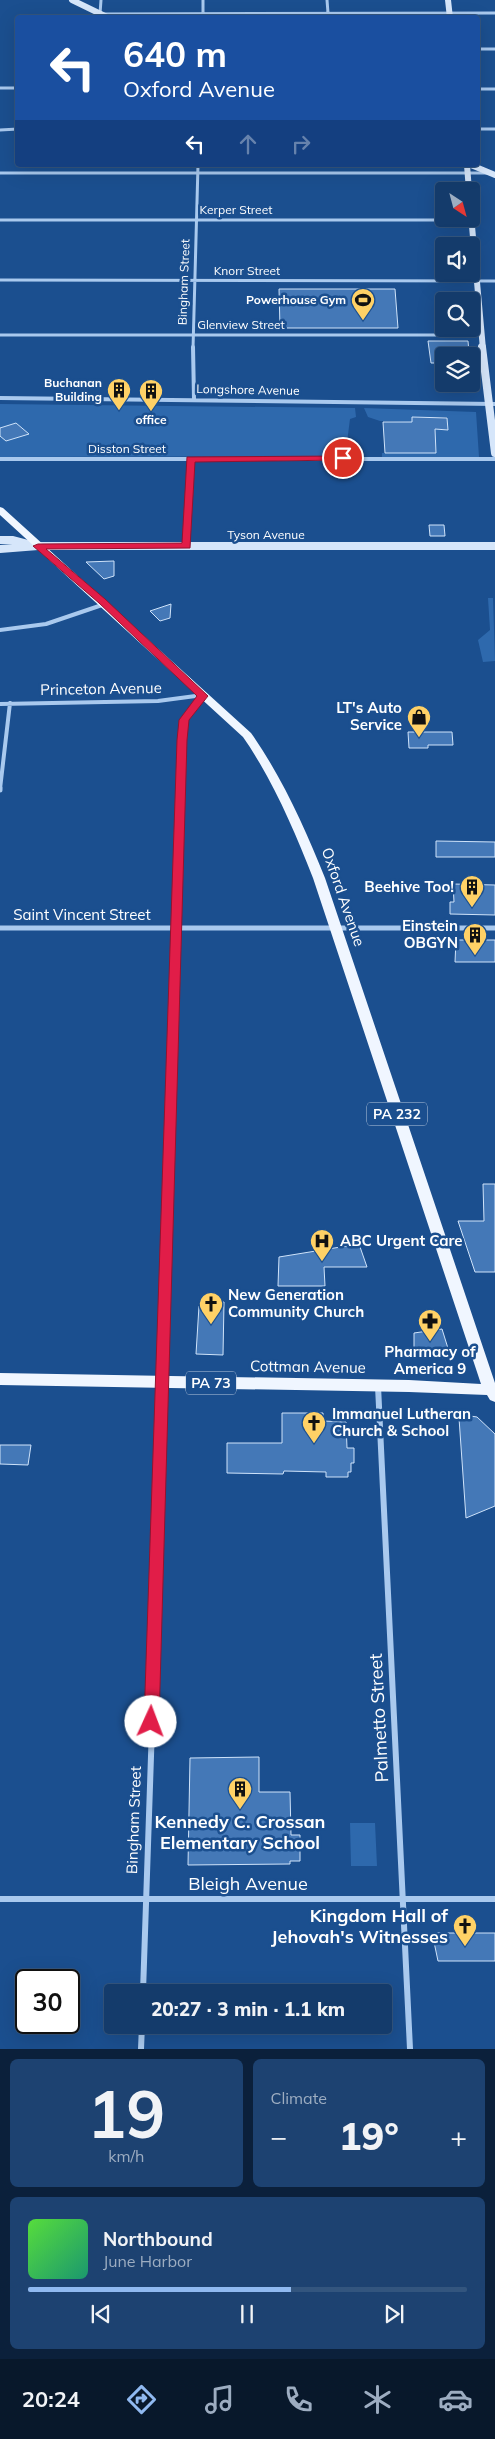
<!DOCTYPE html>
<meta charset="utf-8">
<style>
body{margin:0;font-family:Mulish,sans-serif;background:#1d4271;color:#f1f3f6;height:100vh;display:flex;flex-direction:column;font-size:19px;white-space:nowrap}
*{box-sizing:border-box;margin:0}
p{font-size:16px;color:#9dadc1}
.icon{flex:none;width:28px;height:28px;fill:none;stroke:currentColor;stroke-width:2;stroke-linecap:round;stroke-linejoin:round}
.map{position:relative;height:2049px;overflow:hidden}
.details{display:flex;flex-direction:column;gap:10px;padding:10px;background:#0b203b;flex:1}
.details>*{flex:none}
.banner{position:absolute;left:15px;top:15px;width:465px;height:152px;border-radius:5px;box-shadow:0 5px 20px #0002,0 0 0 1px #33557e;background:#1a4fa0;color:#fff;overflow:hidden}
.needle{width:32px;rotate:144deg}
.tools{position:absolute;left:435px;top:182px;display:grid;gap:10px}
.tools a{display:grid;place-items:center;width:45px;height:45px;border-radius:5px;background:#143b6b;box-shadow:0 5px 20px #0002,0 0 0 1px #33557e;font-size:25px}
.speed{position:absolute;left:15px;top:1969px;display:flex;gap:10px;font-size:25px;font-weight:700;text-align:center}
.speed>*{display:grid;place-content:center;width:65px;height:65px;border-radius:50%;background:#143b6b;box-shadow:0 5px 20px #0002,0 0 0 1px #33557e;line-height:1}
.speed .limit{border:2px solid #111;border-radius:8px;background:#fff;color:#111}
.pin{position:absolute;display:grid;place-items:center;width:42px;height:42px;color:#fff;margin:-21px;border:2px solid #fff;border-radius:50%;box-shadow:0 1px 5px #0007}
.me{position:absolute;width:55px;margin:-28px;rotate:2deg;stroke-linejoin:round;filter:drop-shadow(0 0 4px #0008)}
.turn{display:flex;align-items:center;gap:18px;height:105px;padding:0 25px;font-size:22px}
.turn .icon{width:65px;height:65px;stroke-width:2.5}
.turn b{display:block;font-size:35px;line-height:42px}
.lanes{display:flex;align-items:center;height:48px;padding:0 25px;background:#0003;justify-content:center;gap:25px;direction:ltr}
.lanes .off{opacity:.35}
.big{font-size:38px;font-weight:800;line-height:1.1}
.details .tile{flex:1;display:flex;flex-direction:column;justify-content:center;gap:8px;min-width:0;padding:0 18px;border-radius:8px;background:#1d4271}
.details .dial{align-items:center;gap:0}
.dial b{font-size:65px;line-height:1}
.song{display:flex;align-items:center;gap:15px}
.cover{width:60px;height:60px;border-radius:8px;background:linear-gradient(135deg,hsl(110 70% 55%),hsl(160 70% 35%))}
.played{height:5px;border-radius:2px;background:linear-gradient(90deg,#90b9f0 60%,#33557e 60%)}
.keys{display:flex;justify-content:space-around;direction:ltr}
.heat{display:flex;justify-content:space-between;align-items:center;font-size:28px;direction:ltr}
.details .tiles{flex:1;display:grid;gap:10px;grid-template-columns:1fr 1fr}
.tile:last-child{grid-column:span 2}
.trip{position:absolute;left:104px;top:1984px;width:288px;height:50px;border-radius:5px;background:#143b6b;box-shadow:0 5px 20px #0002,0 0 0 1px #33557e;font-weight:800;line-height:50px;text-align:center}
.dock{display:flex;height:80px;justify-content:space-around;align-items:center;background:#08182b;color:#9dadc1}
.dock .icon{width:35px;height:35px}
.dock .active{color:#90b9f0}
.dock b{font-size:22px;color:#f1f3f6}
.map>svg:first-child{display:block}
</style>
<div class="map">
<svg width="495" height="2049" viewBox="0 0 495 2049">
<rect width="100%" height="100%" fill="#1b4f8f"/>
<path fill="#2e69ad" d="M0 404 355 408 356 417 350 419 346 450 335 456 0 457Z
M364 408 476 412 479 457H382V453H436L435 429H448L447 417H412V422L380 421 368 417Z
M488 598H493L495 661 483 662 478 640 490 630Z
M350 1823H375L377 1866H351Z"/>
<path fill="#4478b7" stroke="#cfe3fa" d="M279 289H395L398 328H280Z
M428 341H468L469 352H460V356H444V363H431Z
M412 417 447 418 448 430 435 429 436 453H385L383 422H412Z
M16 423 29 434 6 441 0 436V428Z
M429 525H444L445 536H430Z
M114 561V576L104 579 86 562Z
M171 604 170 618 160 621 150 611Z
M408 732H452L453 745H428V748H409Z
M436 841 495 842V857H436Z
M453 884 495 885V915L450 914V902H454Z
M456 940H495V962H455Z
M483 1184H495V1272H475L458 1221H484Z
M359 1244 367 1267H324L325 1286H278L279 1257Z
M212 1302H224L223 1355 196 1354 199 1306H212Z
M442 1329 451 1358 414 1357V1333Z
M282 1413H323V1421L346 1422 347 1448H354V1463H351V1472H348V1477H326V1472L284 1471 283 1474 227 1473V1443H282Z
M464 1415 477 1417 495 1434V1506L466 1518 459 1418Z
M0 1445H31L28 1465 0 1464Z
M259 1757V1792H290L291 1835H300V1861H290V1864L188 1865 190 1758Z
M437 1933H495V1961H438L434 1942H437Z"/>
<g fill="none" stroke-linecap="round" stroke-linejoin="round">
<path stroke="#a9c9ee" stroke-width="3" d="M101 0 100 14 495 13
M203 0V18
M327 0 328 13
M478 49H495
M0 88H18
M478 89H495
M478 129H495
M0 130 18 129
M0 173H490
M0 220H472
M0 280 495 281
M0 335H481
M193 349 198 165"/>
<path stroke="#a9c9ee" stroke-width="4" d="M193 347 194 399
M0 398 495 404
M0 459H495
M187 546 190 459
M0 630 46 624 105 604
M0 704 158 701 203 695
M0 789 10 703
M181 789 184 720 203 695"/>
<path stroke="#a9c9ee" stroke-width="5" d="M0 790V788
M0 928H495
M165 1346 181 788"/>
<path stroke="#a9c9ee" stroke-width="6" d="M378 1386 410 2049
M0 1899H495
M143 1992 165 1344
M141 2049 142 2025"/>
<path stroke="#d6e6fa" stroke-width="6" d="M72 0 109 18
M448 0 450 18
M467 165 469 191
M471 165 495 175
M471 215 483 349"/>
<path stroke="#d6e6fa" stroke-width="8" d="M482 347 495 453
M0 540H13L32 545
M0 549 38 546H495"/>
<path fill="#f0f6ff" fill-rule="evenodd" d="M0 507 3 508 251 733C282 777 305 828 325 878L495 1383V1402L490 1400 487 1395 409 1392 0 1385V1373L409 1380 481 1384 313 878C294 830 273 780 243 737L0 515Z"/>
</g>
<path fill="#e11d48" stroke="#92132f" d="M343 456 347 458 346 460 195 462 190 548 46 549 105 599 208 696 189 720 187 740 159 1722 157 1727 151 1729 146 1727 144 1722 177 740 179 720 197 696 99 603 33 546 38 544 182 543 187 457Z"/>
<defs>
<g id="stadium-pin" transform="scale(1.25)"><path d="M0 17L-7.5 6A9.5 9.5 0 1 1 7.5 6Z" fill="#ffd166" stroke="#1b4f8f"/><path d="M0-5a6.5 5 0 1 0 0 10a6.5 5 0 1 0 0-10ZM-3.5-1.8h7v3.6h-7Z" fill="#111"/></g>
<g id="building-pin" transform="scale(1.25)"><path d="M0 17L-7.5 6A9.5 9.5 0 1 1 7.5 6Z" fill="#ffd166" stroke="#1b4f8f"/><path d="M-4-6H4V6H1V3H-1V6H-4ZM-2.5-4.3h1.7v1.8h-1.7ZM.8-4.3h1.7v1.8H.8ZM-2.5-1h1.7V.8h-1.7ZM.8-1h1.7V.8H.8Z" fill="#111"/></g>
<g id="shop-pin" transform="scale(1.25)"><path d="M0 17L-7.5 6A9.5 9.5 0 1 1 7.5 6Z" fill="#ffd166" stroke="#1b4f8f"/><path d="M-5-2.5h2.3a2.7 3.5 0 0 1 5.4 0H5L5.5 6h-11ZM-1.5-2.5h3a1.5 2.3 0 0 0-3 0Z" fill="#111"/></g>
<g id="hospital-pin" transform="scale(1.25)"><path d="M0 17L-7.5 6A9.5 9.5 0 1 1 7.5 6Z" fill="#ffd166" stroke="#1b4f8f"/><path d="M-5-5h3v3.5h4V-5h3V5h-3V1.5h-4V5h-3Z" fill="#111"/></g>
<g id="church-pin" transform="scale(1.25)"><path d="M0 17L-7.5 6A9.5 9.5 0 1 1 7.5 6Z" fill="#ffd166" stroke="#1b4f8f"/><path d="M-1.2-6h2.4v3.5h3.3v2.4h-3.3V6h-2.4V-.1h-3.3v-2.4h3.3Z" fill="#111"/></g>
<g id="pharmacy-pin" transform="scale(1.25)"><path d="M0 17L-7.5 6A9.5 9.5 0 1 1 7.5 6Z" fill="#ffd166" stroke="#1b4f8f"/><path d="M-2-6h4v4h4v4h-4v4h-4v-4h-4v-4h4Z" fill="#111"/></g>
</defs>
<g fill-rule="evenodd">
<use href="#stadium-pin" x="363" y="300"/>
<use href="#building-pin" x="119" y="390"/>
<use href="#building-pin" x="151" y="391"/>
<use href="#shop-pin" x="419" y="717"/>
<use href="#building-pin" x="472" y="887"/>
<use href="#building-pin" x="475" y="935"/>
<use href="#hospital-pin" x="322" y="1241"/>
<use href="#church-pin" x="211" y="1304"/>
<use href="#pharmacy-pin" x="430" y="1321"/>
<use href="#church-pin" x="314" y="1423"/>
<use href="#building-pin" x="240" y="1789"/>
<use href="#church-pin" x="465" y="1926"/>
</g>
<g text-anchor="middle" stroke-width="5" stroke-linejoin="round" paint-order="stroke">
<g font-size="12" fill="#fff" stroke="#1b4f8f">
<text x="236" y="214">Kerper Street</text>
<text x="247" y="275">Knorr Street</text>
<text transform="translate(184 282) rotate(-88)" y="4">Bingham Street</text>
<text x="241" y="329">Glenview Street</text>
<text transform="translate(248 390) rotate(1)" y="4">Longshore Avenue</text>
<text x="127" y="453">Disston Street</text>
<text x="266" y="539">Tyson Avenue</text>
</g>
<g font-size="12" font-weight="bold" fill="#fff" stroke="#1b4f8f" text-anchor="end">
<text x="346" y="304">Powerhouse Gym</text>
<text x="102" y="387">Buchanan<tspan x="102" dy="14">Building</tspan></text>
<text x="151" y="424" text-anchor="middle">office</text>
</g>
<g fill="#1b4f8f" stroke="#bbcadd" stroke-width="1">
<rect x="367" y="1102.5" width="60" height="23" rx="4"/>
<rect x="186" y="1371.5" width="50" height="23" rx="4"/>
</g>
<g font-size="14" font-weight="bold" fill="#fff">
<text x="397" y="1119">PA 232</text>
<text x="211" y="1388">PA 73</text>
</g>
<g font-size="15" fill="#fff" stroke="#1b4f8f">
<text transform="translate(101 689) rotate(-1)" y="5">Princeton Avenue</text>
<text transform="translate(343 897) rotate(71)" y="5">Oxford Avenue</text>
<text x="82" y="920">Saint Vincent Street</text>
<text transform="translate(308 1367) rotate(1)" y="5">Cottman Avenue</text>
<text transform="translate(134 1820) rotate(-88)" y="5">Bingham Street</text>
</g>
<g font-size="15" font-weight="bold" fill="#fff" stroke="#1b4f8f" text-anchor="end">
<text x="402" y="713">LT's Auto<tspan x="402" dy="17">Service</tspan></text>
<text x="454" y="892">Beehive Too!</text>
<text x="458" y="931">Einstein<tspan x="458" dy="17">OBGYN</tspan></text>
<text x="340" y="1246" text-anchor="start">ABC Urgent Care</text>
<text x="228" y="1300" text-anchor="start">New Generation<tspan x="228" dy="17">Community Church</tspan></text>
<text x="430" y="1357" text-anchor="middle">Pharmacy of<tspan x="430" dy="17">America 9</tspan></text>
<text x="332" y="1419" text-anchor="start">Immanuel Lutheran<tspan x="332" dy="17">Church &amp; School</tspan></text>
</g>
<g font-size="18" fill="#fff" stroke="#1b4f8f">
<text transform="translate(379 1718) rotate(-93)" y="6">Palmetto Street</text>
<text x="248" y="1890">Bleigh Avenue</text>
</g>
<g font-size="18" font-weight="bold" fill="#fff" stroke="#1b4f8f">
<text x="240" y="1828">Kennedy C. Crossan<tspan x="240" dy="21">Elementary School</tspan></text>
<text x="448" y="1922" text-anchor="end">Kingdom Hall of<tspan x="448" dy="21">Jehovah's Witnesses</tspan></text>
</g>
</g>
</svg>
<div class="tools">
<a><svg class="needle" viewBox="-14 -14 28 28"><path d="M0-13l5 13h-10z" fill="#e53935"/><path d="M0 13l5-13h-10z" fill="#9dadc1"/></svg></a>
<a><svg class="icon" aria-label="sound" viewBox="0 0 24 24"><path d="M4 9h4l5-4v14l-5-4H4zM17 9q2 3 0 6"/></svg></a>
<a><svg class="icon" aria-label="search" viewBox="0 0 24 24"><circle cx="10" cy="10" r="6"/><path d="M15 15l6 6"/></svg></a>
<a><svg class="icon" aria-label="layers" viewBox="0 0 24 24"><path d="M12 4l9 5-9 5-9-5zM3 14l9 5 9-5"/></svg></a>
</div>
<div class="speed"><div class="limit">30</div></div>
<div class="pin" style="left:343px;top:458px;background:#d93025"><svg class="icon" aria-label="arrive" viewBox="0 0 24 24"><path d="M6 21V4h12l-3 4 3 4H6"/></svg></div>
<svg class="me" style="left:151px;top:1722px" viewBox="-20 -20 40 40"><circle r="19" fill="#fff"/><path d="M0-13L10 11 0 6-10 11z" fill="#e11d48"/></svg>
<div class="trip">20:27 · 3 min · 1.1 km</div>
<div class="banner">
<div class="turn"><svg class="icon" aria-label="left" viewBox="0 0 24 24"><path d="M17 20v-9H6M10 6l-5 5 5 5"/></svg><div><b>640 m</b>Oxford Avenue</div></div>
<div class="lanes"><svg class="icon" aria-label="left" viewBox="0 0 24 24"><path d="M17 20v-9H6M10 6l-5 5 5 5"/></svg><svg class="icon off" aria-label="ahead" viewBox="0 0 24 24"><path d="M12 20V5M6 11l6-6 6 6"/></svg><svg class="icon off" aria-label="right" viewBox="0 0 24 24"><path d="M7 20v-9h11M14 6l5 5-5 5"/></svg></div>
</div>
</div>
<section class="details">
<div class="tiles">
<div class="tile dial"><b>19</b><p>km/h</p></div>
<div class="tile"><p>Climate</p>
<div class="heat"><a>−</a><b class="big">19°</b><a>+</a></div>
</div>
<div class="tile">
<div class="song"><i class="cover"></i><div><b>Northbound</b><p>June Harbor</p></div></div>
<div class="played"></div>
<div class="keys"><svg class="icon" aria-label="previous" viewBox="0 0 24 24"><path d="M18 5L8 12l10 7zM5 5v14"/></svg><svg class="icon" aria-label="pause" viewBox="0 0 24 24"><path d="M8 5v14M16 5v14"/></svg><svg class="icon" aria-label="next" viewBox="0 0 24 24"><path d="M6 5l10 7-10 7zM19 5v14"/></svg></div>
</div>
</div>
</section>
<nav class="dock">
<b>20:24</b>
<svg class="icon active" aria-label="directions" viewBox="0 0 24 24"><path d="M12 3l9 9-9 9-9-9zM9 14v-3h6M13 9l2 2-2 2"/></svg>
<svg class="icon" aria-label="music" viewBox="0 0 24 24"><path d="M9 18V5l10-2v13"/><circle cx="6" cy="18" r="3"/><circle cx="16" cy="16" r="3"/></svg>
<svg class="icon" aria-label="phone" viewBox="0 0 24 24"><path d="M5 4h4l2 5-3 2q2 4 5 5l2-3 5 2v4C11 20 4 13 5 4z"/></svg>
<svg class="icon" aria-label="climate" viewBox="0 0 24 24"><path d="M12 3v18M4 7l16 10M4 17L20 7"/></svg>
<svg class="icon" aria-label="car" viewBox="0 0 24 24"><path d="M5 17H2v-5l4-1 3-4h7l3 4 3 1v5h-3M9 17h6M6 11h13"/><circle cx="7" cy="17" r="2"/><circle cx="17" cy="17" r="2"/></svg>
</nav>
